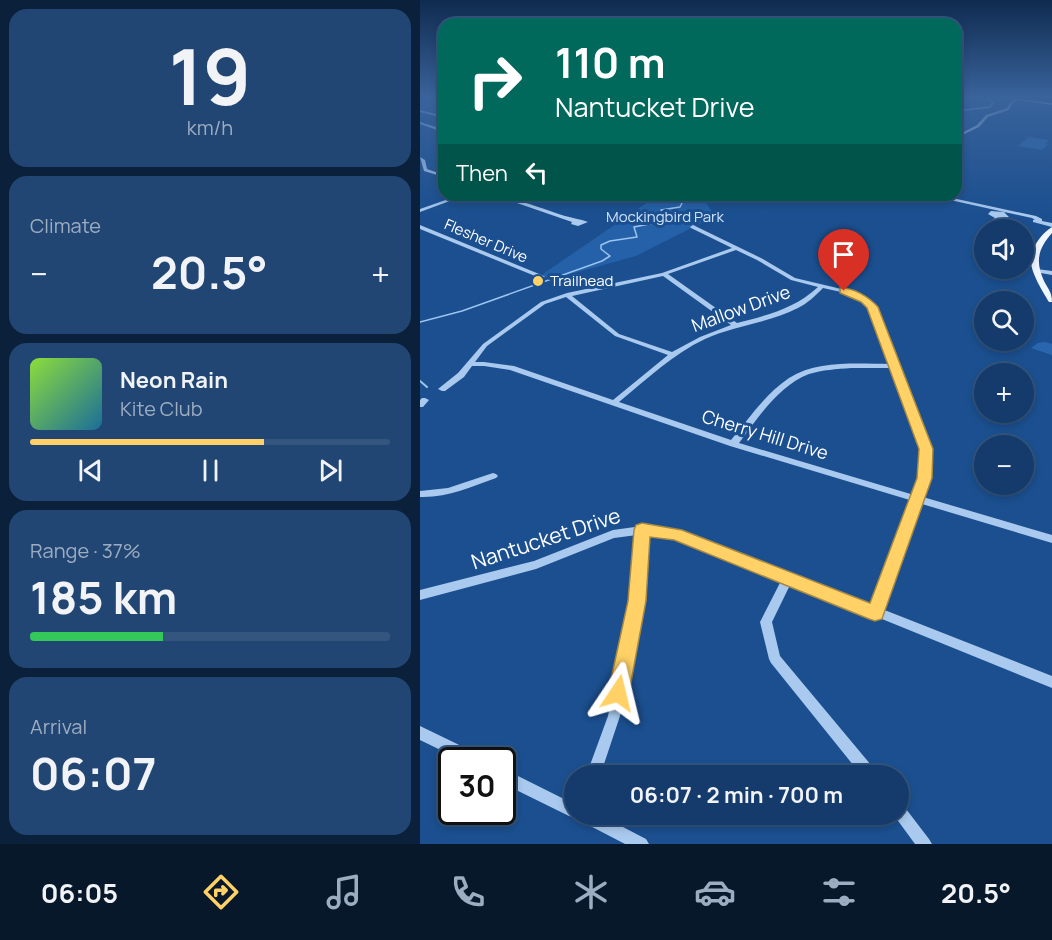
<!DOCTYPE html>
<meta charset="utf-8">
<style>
body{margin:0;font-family:Manrope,sans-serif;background:#214673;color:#f1f3f6;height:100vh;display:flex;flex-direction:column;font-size:22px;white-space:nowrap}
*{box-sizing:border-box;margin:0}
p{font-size:20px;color:#9dadc1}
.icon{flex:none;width:33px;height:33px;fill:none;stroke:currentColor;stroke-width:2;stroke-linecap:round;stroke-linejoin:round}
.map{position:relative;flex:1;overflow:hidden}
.sheet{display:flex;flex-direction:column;gap:9px;padding:9px;background:#0b203b;width:420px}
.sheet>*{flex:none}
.guide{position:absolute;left:18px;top:18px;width:524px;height:183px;border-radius:18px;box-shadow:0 3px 9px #0003,0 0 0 2px #33557e;background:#00695c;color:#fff;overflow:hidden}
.fabs{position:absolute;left:554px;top:219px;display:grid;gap:12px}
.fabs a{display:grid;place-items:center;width:60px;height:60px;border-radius:50%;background:#143b6b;box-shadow:0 3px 9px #0003,0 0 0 2px #33557e;font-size:30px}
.speed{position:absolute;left:18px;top:747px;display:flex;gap:12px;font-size:30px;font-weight:700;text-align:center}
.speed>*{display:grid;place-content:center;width:78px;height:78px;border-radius:50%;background:#143b6b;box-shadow:0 3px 9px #0003,0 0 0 2px #33557e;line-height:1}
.speed .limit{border:3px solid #111;border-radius:9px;background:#fff;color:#111}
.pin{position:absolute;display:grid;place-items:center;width:51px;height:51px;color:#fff;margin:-62px -26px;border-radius:50% 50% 50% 0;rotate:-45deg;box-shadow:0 0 6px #0007}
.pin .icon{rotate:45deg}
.me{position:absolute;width:66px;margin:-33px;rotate:10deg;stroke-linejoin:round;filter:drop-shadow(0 0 4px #0008)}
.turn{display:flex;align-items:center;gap:21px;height:126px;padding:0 18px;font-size:27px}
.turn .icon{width:78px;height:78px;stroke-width:2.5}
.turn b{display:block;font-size:42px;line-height:51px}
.then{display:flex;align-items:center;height:57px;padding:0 18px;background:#0003;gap:12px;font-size:22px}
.big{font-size:45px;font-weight:700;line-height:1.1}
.sheet .widget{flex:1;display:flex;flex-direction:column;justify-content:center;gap:9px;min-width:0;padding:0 21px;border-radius:18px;background:#214673}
.sheet .dial{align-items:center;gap:0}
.dial b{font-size:78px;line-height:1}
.song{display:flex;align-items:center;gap:18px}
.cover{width:72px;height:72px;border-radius:9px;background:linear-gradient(135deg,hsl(90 70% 55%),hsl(200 70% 35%))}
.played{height:6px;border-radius:3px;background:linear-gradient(90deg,#ffd166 65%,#33557e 65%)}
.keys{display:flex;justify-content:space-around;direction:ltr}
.heat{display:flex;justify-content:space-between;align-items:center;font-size:33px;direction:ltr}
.charge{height:9px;border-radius:4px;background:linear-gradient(90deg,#34c759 37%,#33557e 0)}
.trip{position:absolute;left:144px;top:765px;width:345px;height:60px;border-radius:30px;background:#143b6b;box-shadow:0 3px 9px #0003,0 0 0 2px #33557e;font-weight:700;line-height:60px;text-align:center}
.tabs{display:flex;height:96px;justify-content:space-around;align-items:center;background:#08182b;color:#9dadc1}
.tabs .icon{width:42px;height:42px}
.tabs .current{color:#ffd166}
.tabs b{font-size:27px;color:#f1f3f6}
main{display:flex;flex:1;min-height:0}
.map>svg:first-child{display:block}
</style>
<main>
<section class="sheet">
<div class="widget dial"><b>19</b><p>km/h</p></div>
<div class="widget"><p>Climate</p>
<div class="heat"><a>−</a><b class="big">20.5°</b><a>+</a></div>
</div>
<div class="widget">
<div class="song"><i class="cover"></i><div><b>Neon Rain</b><p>Kite Club</p></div></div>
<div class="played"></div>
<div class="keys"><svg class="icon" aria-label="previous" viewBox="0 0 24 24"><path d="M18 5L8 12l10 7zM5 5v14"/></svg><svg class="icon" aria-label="pause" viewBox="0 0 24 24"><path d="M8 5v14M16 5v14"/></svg><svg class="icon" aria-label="next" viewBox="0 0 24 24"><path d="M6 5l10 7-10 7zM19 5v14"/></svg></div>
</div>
<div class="widget"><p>Range · 37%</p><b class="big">185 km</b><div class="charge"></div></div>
<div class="widget"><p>Arrival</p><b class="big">06:07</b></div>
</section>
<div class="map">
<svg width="632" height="844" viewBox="0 0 632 844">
<rect width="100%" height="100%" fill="#1b4f8f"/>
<path fill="#2461a8" d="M238 195H281L295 216 216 256 129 280 123 274Z"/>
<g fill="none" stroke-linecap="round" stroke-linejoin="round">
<path stroke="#9cc4f0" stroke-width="1.5" d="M536 111 570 107 573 103 567 97
M0 322 42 311 182 261 190 256 181 249V245L190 241 217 237 214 227 244 221 241 210 260 207 266 195"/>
<path stroke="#9cc4f0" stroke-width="2" d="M0 381 7 387"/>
</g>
<path fill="#2a66ad" d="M609 137 629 140 625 144H628L622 150 598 146Z
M625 342 632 344V355L611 348 618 343Z"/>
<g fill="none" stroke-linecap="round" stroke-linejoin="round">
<path fill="#a9c9ee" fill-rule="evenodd" d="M599 97H602L592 104 589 110 568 117 559 127 536 138V136L557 125 566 115 587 108 590 102Z
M0 110 24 116V118L0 112Z
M0 122 22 129 23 130 20 131 0 124Z
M0 157 5 160 7 169 24 175V177L4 171Z
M40 195H46L0 212V209Z
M60 195C89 195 117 207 145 216 152 218 160 219 168 222L158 226 151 224 152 222 97 203Z
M523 196 616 216 622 219V221L632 223V227L613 222V220H615L612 218 521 198V197Z
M571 211 584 212 589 217 580 219 569 227H565V225L575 218 568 214Z
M0 225 124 276 125 277 120 278 0 229Z
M273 225 341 258 375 278 434 292 452 304 478 364 480 366 479 367 508 439 510 457 508 479 503 497 632 535V543L502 504 486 550 462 609 632 676V688L457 617 451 616 450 615 371 583 352 622 360 656 456 771 458 776H442L351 663 349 659 340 622 362 579 246 536 227 534 223 601 200 716 180 776H166L188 716 211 601 217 535 194 538 116 569 0 600V590L114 561 193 530 222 526 251 529 372 574 452 606 475 550 493 501 310 446 90 370 64 366H52L44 377 25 391H22L18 389 38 373 63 344 121 302 147 293 242 273 312 248 271 228 270 227ZM316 250 337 260 371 280 398 287C374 309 348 315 317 323L248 274ZM243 276 311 325 280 337 252 352 199 334 152 296ZM403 288 430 294 447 306 470 364C437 364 398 360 369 378 345 394 329 419 311 440L199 402C227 379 253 354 285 339 315 325 349 323 378 308 388 303 395 296 403 288ZM146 297 195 336 248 355 193 400 94 366 64 362H55L67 346 125 304ZM431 368H472L500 439 501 457 498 479 494 495 319 443C338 418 358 386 389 374 402 370 417 369 431 368Z
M617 269 632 271V275L615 272 614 271Z
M2 398H5L9 400 3 407H0V400Z
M73 473 76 474 78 476 76 478C51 487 27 498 0 497V491L28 488Z
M0 726 60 755 62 760H41L0 740Z
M82 768 154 804V814H178L226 839 229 844H205L155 818 149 816 82 783Z
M478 803 483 805 509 839 512 844H495L473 814H478Z"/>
<path fill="#f0f6ff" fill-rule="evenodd" d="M582 97 632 103V105L584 98Z
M632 227V233C618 249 615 261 624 281 628 289 632 292 632 302H629C623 292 609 270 611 258 612 246 623 232 632 227Z"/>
</g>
<linearGradient id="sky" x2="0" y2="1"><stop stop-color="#0f2b4f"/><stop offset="0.45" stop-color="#39639b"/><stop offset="1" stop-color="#39639b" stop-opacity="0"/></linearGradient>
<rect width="632" height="215" fill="url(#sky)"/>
<path fill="#ffd166" stroke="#a68842" stroke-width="1.5" d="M420 288C433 287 449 297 458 307L513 449 512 478 462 619 455 621 449 619 254 540 230 537 226 601 209 693 206 700 198 703 191 700 188 693 208 601 214 530 216 525 222 523 262 530 450 603 497 478 499 449 447 308 441 302 420 293Z"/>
<circle fill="#ffd166" stroke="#1b4f8f" stroke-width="2" cx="118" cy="281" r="6"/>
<g text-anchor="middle" stroke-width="6" stroke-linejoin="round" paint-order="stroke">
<g font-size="15" fill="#cfe3fa" stroke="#1b4f8f">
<text x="245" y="222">Mockingbird Park</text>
</g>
<g font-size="15" fill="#fff" stroke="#1b4f8f">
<text transform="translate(66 241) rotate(23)" y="5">Flesher Drive</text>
</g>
<g font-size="15" fill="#fff" stroke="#1b4f8f" text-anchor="start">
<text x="130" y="286">Trailhead</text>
</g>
<g font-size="18" fill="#fff" stroke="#1b4f8f">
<text transform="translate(321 309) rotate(-20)" y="6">Mallow Drive</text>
<text transform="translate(345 435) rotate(17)" y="6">Cherry Hill Drive</text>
</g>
<g font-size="21" fill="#fff" stroke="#1b4f8f">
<text transform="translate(126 539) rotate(-18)" y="7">Nantucket Drive</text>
</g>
</g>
</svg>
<div class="fabs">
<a><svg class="icon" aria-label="sound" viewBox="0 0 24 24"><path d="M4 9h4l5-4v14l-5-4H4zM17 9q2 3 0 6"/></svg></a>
<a><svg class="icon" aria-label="search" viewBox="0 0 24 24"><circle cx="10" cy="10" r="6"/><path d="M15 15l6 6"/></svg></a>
<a>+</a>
<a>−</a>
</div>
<div class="speed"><div class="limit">30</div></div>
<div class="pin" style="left:424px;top:291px;background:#d93025"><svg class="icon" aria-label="arrive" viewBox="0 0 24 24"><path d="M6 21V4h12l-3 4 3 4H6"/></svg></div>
<svg class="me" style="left:198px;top:693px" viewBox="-20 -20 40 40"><path d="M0-17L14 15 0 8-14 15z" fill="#ffd166" stroke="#fff" stroke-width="4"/></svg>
<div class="trip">06:07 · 2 min · 700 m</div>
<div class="guide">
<div class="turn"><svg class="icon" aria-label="right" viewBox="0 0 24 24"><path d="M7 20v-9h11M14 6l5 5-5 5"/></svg><div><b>110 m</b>Nantucket Drive</div></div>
<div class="then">Then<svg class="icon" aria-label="left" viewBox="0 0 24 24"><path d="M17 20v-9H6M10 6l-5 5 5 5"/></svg></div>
</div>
</div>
</main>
<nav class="tabs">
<b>06:05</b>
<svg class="icon current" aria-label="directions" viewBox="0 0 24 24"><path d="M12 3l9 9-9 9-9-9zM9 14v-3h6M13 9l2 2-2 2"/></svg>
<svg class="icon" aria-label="music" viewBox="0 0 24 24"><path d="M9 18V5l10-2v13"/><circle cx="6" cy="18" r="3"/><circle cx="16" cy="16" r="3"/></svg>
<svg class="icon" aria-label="phone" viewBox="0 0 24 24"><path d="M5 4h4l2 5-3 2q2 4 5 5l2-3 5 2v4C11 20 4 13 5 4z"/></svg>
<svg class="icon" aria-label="climate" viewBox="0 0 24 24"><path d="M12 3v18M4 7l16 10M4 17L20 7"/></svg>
<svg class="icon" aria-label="car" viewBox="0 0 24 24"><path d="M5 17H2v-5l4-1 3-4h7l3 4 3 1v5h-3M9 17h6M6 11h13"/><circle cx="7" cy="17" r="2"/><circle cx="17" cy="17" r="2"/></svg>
<svg class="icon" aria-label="filters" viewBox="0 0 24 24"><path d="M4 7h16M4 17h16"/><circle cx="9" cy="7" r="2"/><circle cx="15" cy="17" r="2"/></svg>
<b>20.5°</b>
</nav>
